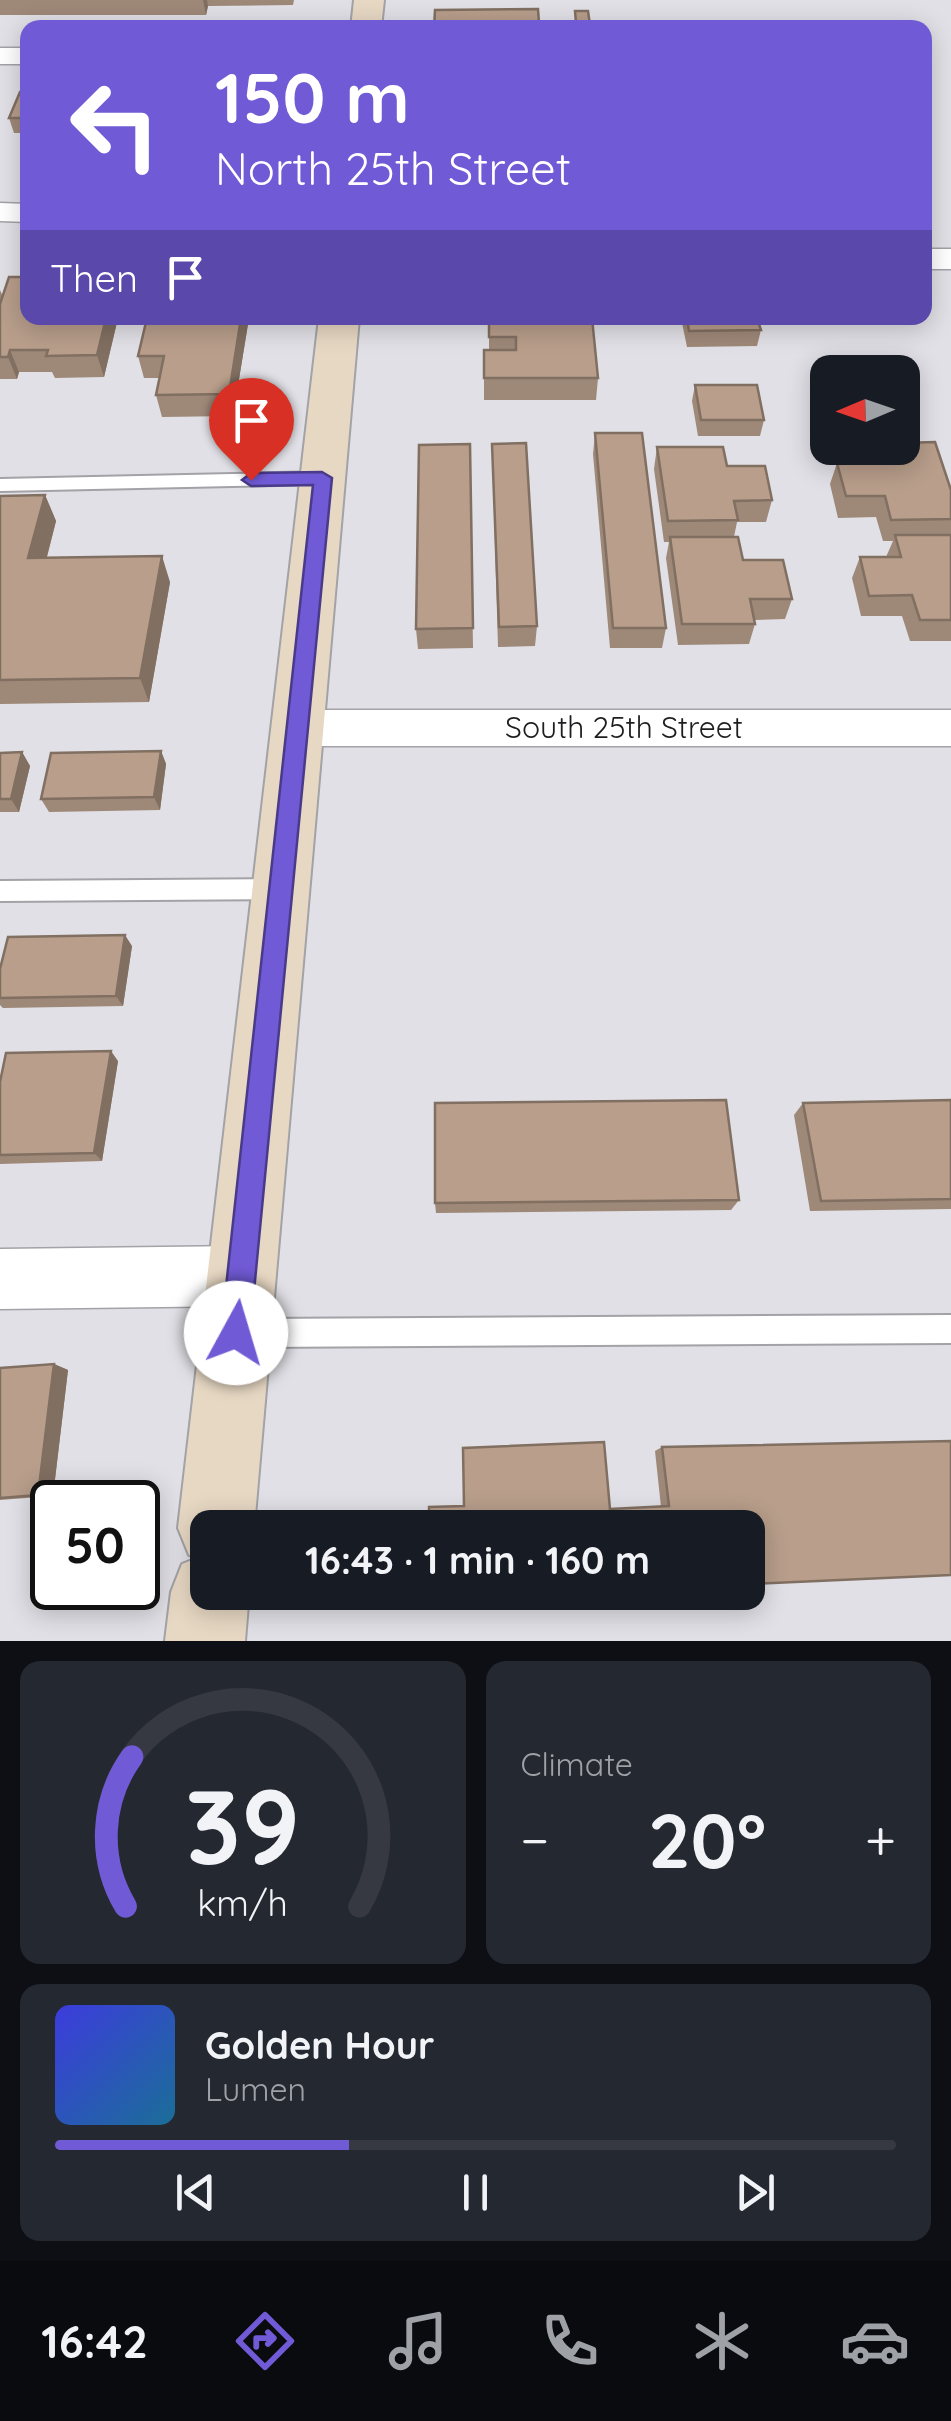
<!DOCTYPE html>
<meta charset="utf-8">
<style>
body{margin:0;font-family:Quicksand,sans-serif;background:#242831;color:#f1f3f6;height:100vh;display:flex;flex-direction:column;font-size:38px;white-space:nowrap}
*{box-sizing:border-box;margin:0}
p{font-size:32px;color:#9ea1a6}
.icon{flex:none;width:55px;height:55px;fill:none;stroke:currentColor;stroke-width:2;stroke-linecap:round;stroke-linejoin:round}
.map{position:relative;height:1641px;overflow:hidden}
.drawer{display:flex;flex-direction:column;gap:20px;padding:20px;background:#0d0f14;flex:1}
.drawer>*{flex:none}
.top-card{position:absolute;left:20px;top:20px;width:912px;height:305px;border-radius:20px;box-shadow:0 5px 25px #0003;background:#715ad5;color:#fff;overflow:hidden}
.needle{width:65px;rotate:268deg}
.buttons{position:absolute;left:810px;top:355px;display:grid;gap:20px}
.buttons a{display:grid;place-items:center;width:110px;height:110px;border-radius:20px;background:#171b24;box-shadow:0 5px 25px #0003;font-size:50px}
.speed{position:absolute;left:30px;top:1480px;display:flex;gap:20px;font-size:50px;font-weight:700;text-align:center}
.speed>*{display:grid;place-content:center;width:130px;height:130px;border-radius:50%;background:#171b24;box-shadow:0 5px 25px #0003;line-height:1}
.speed .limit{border:5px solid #111;border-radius:15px;background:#fff;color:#111}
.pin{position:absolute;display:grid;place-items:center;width:85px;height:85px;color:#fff;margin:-102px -42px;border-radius:50% 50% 50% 0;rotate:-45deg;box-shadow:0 0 10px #0007}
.pin .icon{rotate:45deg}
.me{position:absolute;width:110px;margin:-55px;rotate:6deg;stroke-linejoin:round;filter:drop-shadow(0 0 8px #0008)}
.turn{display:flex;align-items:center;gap:35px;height:210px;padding:0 30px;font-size:45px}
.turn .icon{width:130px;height:130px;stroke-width:2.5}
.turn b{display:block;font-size:70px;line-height:85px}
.then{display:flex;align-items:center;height:95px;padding:0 30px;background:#0003;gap:20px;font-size:38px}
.big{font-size:75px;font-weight:700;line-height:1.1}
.drawer .widget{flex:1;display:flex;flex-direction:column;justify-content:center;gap:15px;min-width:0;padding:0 35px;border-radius:20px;background:#242831}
.drawer .dial{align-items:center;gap:0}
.dial svg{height:260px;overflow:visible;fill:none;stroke:#363941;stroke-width:7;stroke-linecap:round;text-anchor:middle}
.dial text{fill:#f1f3f6;stroke:none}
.song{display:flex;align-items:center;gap:30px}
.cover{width:120px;height:120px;border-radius:15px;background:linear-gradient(135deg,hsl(240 70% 55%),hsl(200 70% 35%))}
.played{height:10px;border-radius:5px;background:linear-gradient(90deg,#715ad5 35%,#363941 35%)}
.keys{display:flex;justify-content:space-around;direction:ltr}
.heat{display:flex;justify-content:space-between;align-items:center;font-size:55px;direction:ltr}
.drawer .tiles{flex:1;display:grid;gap:20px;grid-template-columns:1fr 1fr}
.widget:last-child{grid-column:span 2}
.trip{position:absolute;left:190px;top:1510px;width:575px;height:100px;border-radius:20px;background:#171b24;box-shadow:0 5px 25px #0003;font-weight:700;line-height:100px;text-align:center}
.tab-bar{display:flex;height:160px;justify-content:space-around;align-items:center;background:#090b0e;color:#9ea1a6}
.tab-bar .icon{width:70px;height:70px}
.tab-bar .on{color:#715ad5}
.tab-bar b{font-size:45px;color:#f1f3f6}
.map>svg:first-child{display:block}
</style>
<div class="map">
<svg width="951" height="1641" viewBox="0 0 951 1641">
<rect width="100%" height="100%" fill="#e0e0e6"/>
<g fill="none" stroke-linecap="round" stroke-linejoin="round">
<g stroke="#a2a2a7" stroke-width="4">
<path id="lane" d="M323 472 332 478 323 484 0 491V479Z
M281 879 289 882 293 889 289 896 281 899 0 901V881Z
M951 1315V1343L240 1347 230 1343 226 1333 230 1323 240 1319Z"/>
</g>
<g stroke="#a2a2a7" stroke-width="3">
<path id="street" d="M0 48H28V64H0Z
M0 203 28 204V222L0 221Z
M925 249H951V269H925Z
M298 710H951V746H298L282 741 275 728 282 715Z
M242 1246 263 1255 272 1276 263 1297 242 1306 0 1309V1249Z"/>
</g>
<g stroke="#a2a2a7" stroke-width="4">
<path id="secondary" d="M354 0H384L381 28H351Z
M319 318H359L254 1528H208V1592H249L245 1641H165L171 1592 182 1564 197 1558 189 1555 178 1528Z"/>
</g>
<use href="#lane" fill="#fff" fill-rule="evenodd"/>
<use href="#street" fill="#fff" fill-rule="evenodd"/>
<use href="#secondary" fill="#e7d8c3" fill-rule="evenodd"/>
</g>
<path fill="#9e8878" d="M0 0H294L293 5 208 6 206 15H0Z
M28 92V133H14L9 118Z
M0 290 3 297 28 318H118L104 377 55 378 52 372H19L17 379H0Z
M147 318H249L233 416 162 417 156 395 159 378H144L138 356Z
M501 318H592L598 378 596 400H484V350H489V321H501Z
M681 318H757L761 330 757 346 687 347Z
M695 385 764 420 760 436H698L692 401Z
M595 433 666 628 662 648H610L593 454Z
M470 444 473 648 418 649 416 629Z
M492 444 537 626 535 646 498 647Z
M657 447 727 466 772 500 766 522H737L734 537 743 560 792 599 785 619 754 620 755 624 749 644 678 645 666 558 669 542H664L654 469Z
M870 448H902L951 490V641H910L902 616H861L852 578 860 557H886L893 541H883L876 517 838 518 830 484 837 463H864Z
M45 495 56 521 47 557 170 582 149 702 0 704V496Z
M161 751 166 764 160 810 49 812 41 799Z
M22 752 30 766 19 812H0V753Z
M132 946 123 1006 3 1008 0 1005V969Z
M118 1061 102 1161 0 1164V1082Z
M951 1100V1209L810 1211 794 1115 803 1103Z
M739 1200 731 1210 436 1213 435 1203Z
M54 1364 68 1370 53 1496 0 1500V1368Z
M662 1447 951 1575 661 1507 655 1451Z"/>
<path fill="#816f61" d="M203 0H207L208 6 206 15Z
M106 318H118L104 377 97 355Z
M241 318H249L233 416 229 394Z
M10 350 19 372 17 379 8 357Z
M45 495 56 521 40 583 28 558Z
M162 556 170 582 149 702 140 678Z
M161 751 166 764 160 810 154 797Z
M22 752 30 766 19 812 11 799Z
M125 935 132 946 123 1006 116 996Z
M111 1051 118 1061 102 1161 94 1153Z
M54 1364 68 1370 53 1496 38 1495Z"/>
<path fill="#b89e8b" stroke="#816f61" stroke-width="2.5" d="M538 9 539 23H576L575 11H588L590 25H601V28H434L435 10Z
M20 92H28V118H9Z
M9 277H28V318H106L97 355 46 356 48 350H10L8 357H0V304Z
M147 318H241L229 394 156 395 164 356H138Z
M502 318H592L598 378H484V350H516V337H489V321H502Z
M687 318H757L761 330 689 331Z
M695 385H757L764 420H701Z
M595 433H642L666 628H613Z
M935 442 951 490V519L891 520 885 496H846L837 463H877L873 448H902V443Z
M526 443 537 626 499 627 492 444Z
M470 444 473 628 416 629 419 445Z
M657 447H723L727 466H765L772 500 734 501 738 520 668 521Z
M45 495 28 558 162 556 140 678 0 680V496Z
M895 535H951V620H920L912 595 869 596 860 557H901Z
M670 537H738L743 560H783L792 599H750L755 624H682Z
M161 751 154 797 41 799 51 753Z
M22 752 11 799H0V753Z
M125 935 116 996 0 998V969L8 937Z
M111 1051 94 1153 0 1155V1082L6 1053Z
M726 1100 739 1200 435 1203V1103Z
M951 1100V1199L821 1201 803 1103Z
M54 1364 38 1495 0 1498V1368Z
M951 1441V1575L748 1584V1528H429V1507L464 1506 463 1448 604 1442 610 1509 669 1506 662 1447Z
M430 1592H528L430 1596Z"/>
<path fill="#715ad5" stroke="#493a8a" stroke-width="2.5" d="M322 472 332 478 250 1333 246 1344 236 1348 225 1344 221 1333 313 485 251 486 242 480 251 473Z"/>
<g text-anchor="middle" stroke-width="8" stroke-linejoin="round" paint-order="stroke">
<g font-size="30" fill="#1d1d1f" stroke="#fff">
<text x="624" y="738">South 25th Street</text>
</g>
</g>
</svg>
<div class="buttons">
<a><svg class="needle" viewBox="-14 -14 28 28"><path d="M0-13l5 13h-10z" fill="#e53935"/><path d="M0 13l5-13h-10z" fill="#9ea1a6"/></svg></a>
</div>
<div class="speed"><div class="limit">50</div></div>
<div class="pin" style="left:251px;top:480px;background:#d93025"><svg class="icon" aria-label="arrive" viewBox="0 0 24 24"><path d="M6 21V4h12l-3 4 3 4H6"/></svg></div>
<svg class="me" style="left:236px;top:1333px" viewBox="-20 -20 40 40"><circle r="19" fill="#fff"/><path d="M0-13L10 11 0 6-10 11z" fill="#715ad5"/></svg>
<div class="trip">16:43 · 1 min · 160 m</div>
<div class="top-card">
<div class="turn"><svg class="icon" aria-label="left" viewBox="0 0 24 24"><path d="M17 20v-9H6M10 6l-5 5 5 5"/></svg><div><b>150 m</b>North 25th Street</div></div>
<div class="then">Then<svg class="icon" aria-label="arrive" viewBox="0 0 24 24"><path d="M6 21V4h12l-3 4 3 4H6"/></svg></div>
</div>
</div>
<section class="drawer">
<div class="tiles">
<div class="widget dial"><svg viewBox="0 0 100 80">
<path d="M14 69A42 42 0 1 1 86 69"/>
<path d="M14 69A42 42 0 0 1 16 23" stroke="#715ad5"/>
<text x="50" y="56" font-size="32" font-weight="700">39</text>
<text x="50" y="72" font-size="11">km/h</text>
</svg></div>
<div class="widget"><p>Climate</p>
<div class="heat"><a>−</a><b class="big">20°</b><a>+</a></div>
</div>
<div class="widget">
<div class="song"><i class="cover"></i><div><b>Golden Hour</b><p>Lumen</p></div></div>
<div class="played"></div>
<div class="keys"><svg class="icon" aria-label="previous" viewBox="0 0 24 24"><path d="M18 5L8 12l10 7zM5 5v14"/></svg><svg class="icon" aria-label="pause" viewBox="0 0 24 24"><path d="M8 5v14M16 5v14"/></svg><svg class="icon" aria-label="next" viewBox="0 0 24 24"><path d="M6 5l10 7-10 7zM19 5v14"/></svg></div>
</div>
</div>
</section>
<nav class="tab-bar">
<b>16:42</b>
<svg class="icon on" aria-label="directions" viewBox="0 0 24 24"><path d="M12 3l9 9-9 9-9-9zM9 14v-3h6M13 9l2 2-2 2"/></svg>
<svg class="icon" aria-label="music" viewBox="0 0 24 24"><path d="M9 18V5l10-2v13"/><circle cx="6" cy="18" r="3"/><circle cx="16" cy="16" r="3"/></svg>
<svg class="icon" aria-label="phone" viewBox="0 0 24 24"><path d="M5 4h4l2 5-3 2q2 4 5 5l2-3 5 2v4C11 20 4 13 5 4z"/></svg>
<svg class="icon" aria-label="climate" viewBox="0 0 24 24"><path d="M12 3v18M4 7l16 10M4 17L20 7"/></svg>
<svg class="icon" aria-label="car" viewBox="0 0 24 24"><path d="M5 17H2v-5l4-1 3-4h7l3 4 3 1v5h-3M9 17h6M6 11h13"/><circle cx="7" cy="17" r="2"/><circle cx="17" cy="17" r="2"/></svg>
</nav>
